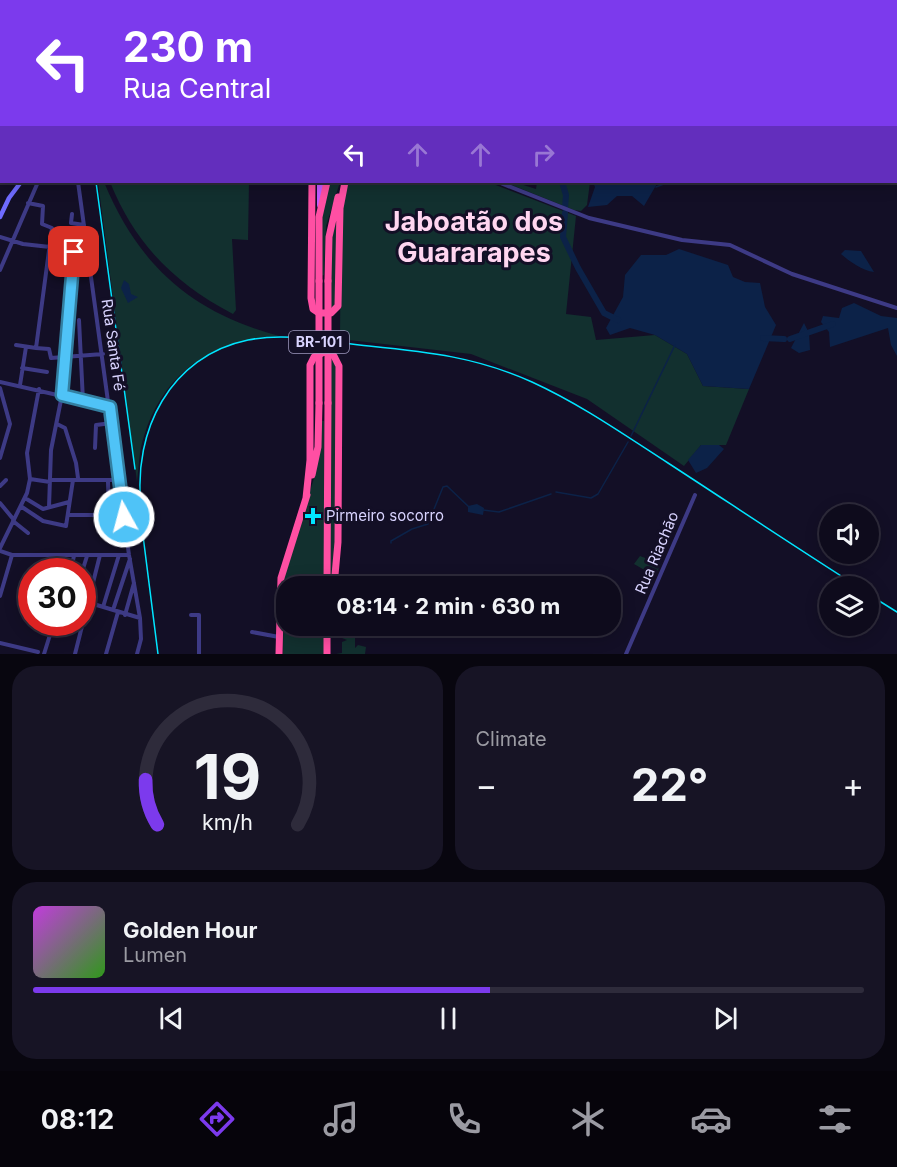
<!DOCTYPE html>
<meta charset="utf-8">
<style>
body{margin:0;font-family:Inter,sans-serif;background:#171425;color:#f1f3f6;height:100vh;display:flex;flex-direction:column;font-size:22px;white-space:nowrap}
*{box-sizing:border-box;margin:0}
p{font-size:20px;color:#9b9ba3}
.icon{flex:none;width:33px;height:33px;fill:none;stroke:currentColor;stroke-width:2;stroke-linecap:round;stroke-linejoin:round}
.map{position:relative;height:654px;overflow:hidden}
.drawer{display:flex;flex-direction:column;gap:12px;padding:12px;background:#08060f;flex:1}
.drawer>*{flex:none}
.hud{position:absolute;left:0px;top:0px;width:897px;height:183px;box-shadow:0 3px 15px #0003,0 0 0 2px #2e2b3b;background:#7c3aed;color:#fff;overflow:hidden}
.buttons{position:absolute;left:819px;top:504px;display:grid;gap:12px}
.buttons a{display:grid;place-items:center;width:60px;height:60px;border-radius:50%;background:#0e0b1c;box-shadow:0 3px 15px #0003,0 0 0 2px #2e2b3b;font-size:30px}
.speed{position:absolute;left:18px;top:558px;display:flex;gap:12px;font-size:30px;font-weight:700;text-align:center}
.speed>*{display:grid;place-content:center;width:78px;height:78px;border-radius:50%;background:#0e0b1c;box-shadow:0 3px 15px #0003,0 0 0 2px #2e2b3b;line-height:1}
.speed .limit{border:9px solid #d22;background:#fff;color:#111}
.pin{position:absolute;display:grid;place-items:center;width:51px;height:51px;color:#fff;margin:-26px;border-radius:12px;box-shadow:0 3px 9px #0006}
.me{position:absolute;width:66px;margin:-33px;rotate:353deg;stroke-linejoin:round;filter:drop-shadow(0 0 4px #0008)}
.turn{display:flex;align-items:center;gap:21px;height:126px;padding:0 24px;font-size:27px}
.turn .icon{width:78px;height:78px;stroke-width:2.5}
.turn b{display:block;font-size:42px;line-height:51px}
.lanes{display:flex;align-items:center;height:57px;padding:0 24px;background:#0003;justify-content:center;gap:30px;direction:ltr}
.lanes .off{opacity:.35}
.big{font-size:45px;font-weight:700;line-height:1.1}
.drawer .widget{flex:1;display:flex;flex-direction:column;justify-content:center;gap:9px;min-width:0;padding:0 21px;border-radius:24px;background:#171425}
.drawer .dial{align-items:center;gap:0}
.dial svg{height:156px;overflow:visible;fill:none;stroke:#2e2b3b;stroke-width:7;stroke-linecap:round;text-anchor:middle}
.dial text{fill:#f1f3f6;stroke:none}
.song{display:flex;align-items:center;gap:18px}
.cover{width:72px;height:72px;border-radius:9px;background:linear-gradient(135deg,hsl(290 70% 55%),hsl(110 70% 35%))}
.played{height:6px;border-radius:3px;background:linear-gradient(90deg,#7c3aed 55%,#2e2b3b 55%)}
.keys{display:flex;justify-content:space-around;direction:ltr}
.heat{display:flex;justify-content:space-between;align-items:center;font-size:33px;direction:ltr}
.drawer .tiles{flex:1;display:grid;gap:12px;grid-template-columns:1fr 1fr}
.widget:last-child{grid-column:span 2}
.trip{position:absolute;left:276px;top:576px;width:345px;height:60px;border-radius:24px;background:#0e0b1c;box-shadow:0 3px 15px #0003,0 0 0 2px #2e2b3b;font-weight:700;line-height:60px;text-align:center}
.tab-bar{display:flex;height:96px;justify-content:space-around;align-items:center;background:#06040b;color:#9b9ba3}
.tab-bar .icon{width:42px;height:42px}
.tab-bar .current{color:#7c3aed}
.tab-bar b{font-size:27px;color:#f1f3f6}
.map>svg:first-child{display:block}
</style>
<div class="map">
<svg width="897" height="654" viewBox="0 0 897 654">
<rect width="100%" height="100%" fill="#130f26"/>
<path fill="#12302f" d="M130 0H251L129 1Z
M98 182H104C139 266 191 312 279 336 214 338 163 373 144 436 139 450 139 467 137 482Z
M110 182H249L248 240 232 239 236 310 233 314C174 283 135 244 110 182Z
M329 182H340L326 226 324 275 321 276 322 211Z
M349 182H488L576 216 566 314 591 317 596 340 655 335 687 354 703 386 749 389 726 445H701L684 466 587 399 471 354 340 339 341 205Z
M504 182H514L536 189 537 182H590L587 205 581 211 574 210Z
M337 210 335 306 330 309 332 239Z
M330 355 335 359 339 390 334 586H328Z
M321 421H324V586H286V626H324V654H283L284 574 315 475Z
M640 556 661 564 655 576 634 564Z
M346 629 355 637V648L358 645 366 647 365 654H336L342 653V642L347 640 342 638 341 631Z"/>
<path fill="#0c2248" d="M593 182H658L644 206 632 196H617L607 205 588 207 595 187Z
M679 249 728 265 733 277 745 282 760 283 765 307 776 325 749 389 703 386 687 354 655 335 630 328 610 335 606 328 623 297 625 275 641 255H666Z
M845 250 861 251 874 272C863 271 849 261 841 254Z
M124 280 129 284 131 294 138 297 128 303 121 288Z
M854 303 881 316 897 318V356L891 345 888 328 830 347 829 332 821 322 823 316 839 318 842 308Z
M804 323 809 333 810 350 799 353 791 348Z
M701 445H719L724 449 707 468 696 473 688 460Z
M477 504 484 508 483 515 468 512V506Z"/>
<g fill="none" stroke-linecap="round" stroke-linejoin="round">
<path stroke="#0c2248" stroke-width="1.5" d="M532 2 534 0
M656 187 669 182
M631 436 675 345
M556 492 591 498 598 494 628 442
M483 510 499 512 551 494
M391 543V541L412 529 428 524 443 487 447 486 469 507"/>
<path stroke="#0c2248" stroke-width="6" d="M562 182 566 195 565 208
M565 213 563 237 578 268 604 313 618 320
M763 338 784 339
M790 339 833 324"/>
<path stroke="#3d3a85" stroke-width="4" d="M91 0 94 2
M41 2 42 0
M81 2 82 0
M0 106 2 102
M0 110 2 111
M78 182 129 555 140 618 141 639 137 654
M498 182 589 218 682 240 730 245 792 274 897 308
M72 214 71 223 84 225
M0 237 23 244 50 247
M0 270 38 182
M79 320 83 401
M16 345 36 348 52 228 42 224 43 206 28 203
M36 348 49 349 51 358 103 354
M22 368 47 372
M0 382 110 407
M20 385 26 347
M0 388 10 424 0 458
M57 424 65 428 76 463 78 478
M95 448 96 425 112 423
M30 479 50 482
M50 480H120
M0 486 6 480
M25 498 43 509 69 502
M0 503 14 520
M22 507 43 521 66 526 73 480
M49 507 51 450 62 395 74 252
M68 515H109L108 482
M13 521 28 533
M0 548 27 493 30 479 27 453 39 389
M0 551 12 555H129
M70 572 74 556
M82 572 87 556
M0 596 12 555
M90 603 140 618
M103 607 119 555
M113 610 130 559
M125 615 134 583
M191 615H199V654
M66 628 68 622
M252 632 279 637
M0 643 38 652
M44 654 54 622
M75 654 100 555
M106 654 118 612
M626 654 695 495"/>
<path stroke="#6f6bff" stroke-width="4.5" d="M107 2 108 0
M0 217 9 198 21 182"/>
<path stroke="#c25bff" stroke-width="6" d="M322 0V2
M320 205V182"/>
<path stroke="#ff4fa3" stroke-width="7" d="M524 2 526 0
M537 2 539 0
M312 182 311 298 313 309 319 313H331L338 306 340 208 345 182
M319 281V217L327 182
M328 281 329 237 338 197
M312 475 318 447 319 403
M306 498 310 460V365L314 357 324 352 334 356 339 366 338 542 334 586
M327 586 328 403
M327 626V654
M279 654 281 578 307 495"/>
<path stroke="#00e5ff" stroke-width="1.5" d="M117 2 118 0
M96 182 135 469
M138 496 158 654
M141 505C133 431 170 356 248 340 287 332 330 342 369 346 428 352 477 357 532 382 580 404 623 434 668 463 731 504 794 546 857 586
M868 594 897 612"/>
<path stroke="#ff4fa3" stroke-width="7" d="M319 281V403
M328 403V281"/>
</g>
<g fill="none" stroke-linecap="round" stroke-linejoin="round">
<g stroke="#337fa1" stroke-width="15">
<path id="route" d="M74 252 62 395 110 407 124 517"/>
</g>
<use href="#route" stroke="#4fc3f7" stroke-width="10"/>
</g>
<path fill="#00e5ff" stroke="#130f26" stroke-width="2" d="M310 507h6v6h6v6h-6v6h-6v-6h-6v-6h6z"/>
<g text-anchor="middle" stroke-width="6" stroke-linejoin="round" paint-order="stroke">
<rect fill="#130f26" stroke="#9e99be" stroke-width="1.5" x="289" y="331" width="60" height="22" rx="4.5"/>
<g font-size="14" font-weight="bold" fill="#d9d4ff">
<text x="319" y="347">BR-101</text>
</g>
<g font-size="15" fill="#d9d4ff" stroke="#130f26">
<text transform="translate(113 345) rotate(82)" y="5">Rua Santa Fé</text>
<text transform="translate(657 553) rotate(-67)" y="5">Rua Riachão</text>
</g>
<g font-size="15" fill="#d9d4ff" stroke="#130f26" text-anchor="start">
<text x="326" y="521">Pirmeiro socorro</text>
</g>
<g font-size="27" font-weight="bold" fill="#ffd6f0" stroke="#130f26">
<text x="474" y="231">Jaboatão dos<tspan x="474" dy="31">Guararapes</tspan></text>
</g>
</g>
</svg>
<div class="buttons">
<a><svg class="icon" aria-label="sound" viewBox="0 0 24 24"><path d="M4 9h4l5-4v14l-5-4H4zM17 9q2 3 0 6"/></svg></a>
<a><svg class="icon" aria-label="layers" viewBox="0 0 24 24"><path d="M12 4l9 5-9 5-9-5zM3 14l9 5 9-5"/></svg></a>
</div>
<div class="speed"><div class="limit">30</div></div>
<div class="pin" style="left:74px;top:252px;background:#d93025"><svg class="icon" aria-label="arrive" viewBox="0 0 24 24"><path d="M6 21V4h12l-3 4 3 4H6"/></svg></div>
<svg class="me" style="left:124px;top:517px" viewBox="-20 -20 40 40"><circle r="17" fill="#4fc3f7" stroke="#fff" stroke-width="3"/><path d="M0-11L8 9 0 5-8 9z" fill="#fff"/></svg>
<div class="trip">08:14 · 2 min · 630 m</div>
<div class="hud">
<div class="turn"><svg class="icon" aria-label="left" viewBox="0 0 24 24"><path d="M17 20v-9H6M10 6l-5 5 5 5"/></svg><div><b>230 m</b>Rua Central</div></div>
<div class="lanes"><svg class="icon" aria-label="left" viewBox="0 0 24 24"><path d="M17 20v-9H6M10 6l-5 5 5 5"/></svg><svg class="icon off" aria-label="ahead" viewBox="0 0 24 24"><path d="M12 20V5M6 11l6-6 6 6"/></svg><svg class="icon off" aria-label="ahead" viewBox="0 0 24 24"><path d="M12 20V5M6 11l6-6 6 6"/></svg><svg class="icon off" aria-label="right" viewBox="0 0 24 24"><path d="M7 20v-9h11M14 6l5 5-5 5"/></svg></div>
</div>
</div>
<section class="drawer">
<div class="tiles">
<div class="widget dial"><svg viewBox="0 0 100 80">
<path d="M14 69A42 42 0 1 1 86 69"/>
<path d="M14 69A42 42 0 0 1 8 46" stroke="#7c3aed"/>
<text x="50" y="56" font-size="32" font-weight="700">19</text>
<text x="50" y="72" font-size="11">km/h</text>
</svg></div>
<div class="widget"><p>Climate</p>
<div class="heat"><a>−</a><b class="big">22°</b><a>+</a></div>
</div>
<div class="widget">
<div class="song"><i class="cover"></i><div><b>Golden Hour</b><p>Lumen</p></div></div>
<div class="played"></div>
<div class="keys"><svg class="icon" aria-label="previous" viewBox="0 0 24 24"><path d="M18 5L8 12l10 7zM5 5v14"/></svg><svg class="icon" aria-label="pause" viewBox="0 0 24 24"><path d="M8 5v14M16 5v14"/></svg><svg class="icon" aria-label="next" viewBox="0 0 24 24"><path d="M6 5l10 7-10 7zM19 5v14"/></svg></div>
</div>
</div>
</section>
<nav class="tab-bar">
<b>08:12</b>
<svg class="icon current" aria-label="directions" viewBox="0 0 24 24"><path d="M12 3l9 9-9 9-9-9zM9 14v-3h6M13 9l2 2-2 2"/></svg>
<svg class="icon" aria-label="music" viewBox="0 0 24 24"><path d="M9 18V5l10-2v13"/><circle cx="6" cy="18" r="3"/><circle cx="16" cy="16" r="3"/></svg>
<svg class="icon" aria-label="phone" viewBox="0 0 24 24"><path d="M5 4h4l2 5-3 2q2 4 5 5l2-3 5 2v4C11 20 4 13 5 4z"/></svg>
<svg class="icon" aria-label="climate" viewBox="0 0 24 24"><path d="M12 3v18M4 7l16 10M4 17L20 7"/></svg>
<svg class="icon" aria-label="car" viewBox="0 0 24 24"><path d="M5 17H2v-5l4-1 3-4h7l3 4 3 1v5h-3M9 17h6M6 11h13"/><circle cx="7" cy="17" r="2"/><circle cx="17" cy="17" r="2"/></svg>
<svg class="icon" aria-label="filters" viewBox="0 0 24 24"><path d="M4 7h16M4 17h16"/><circle cx="9" cy="7" r="2"/><circle cx="15" cy="17" r="2"/></svg>
</nav>
